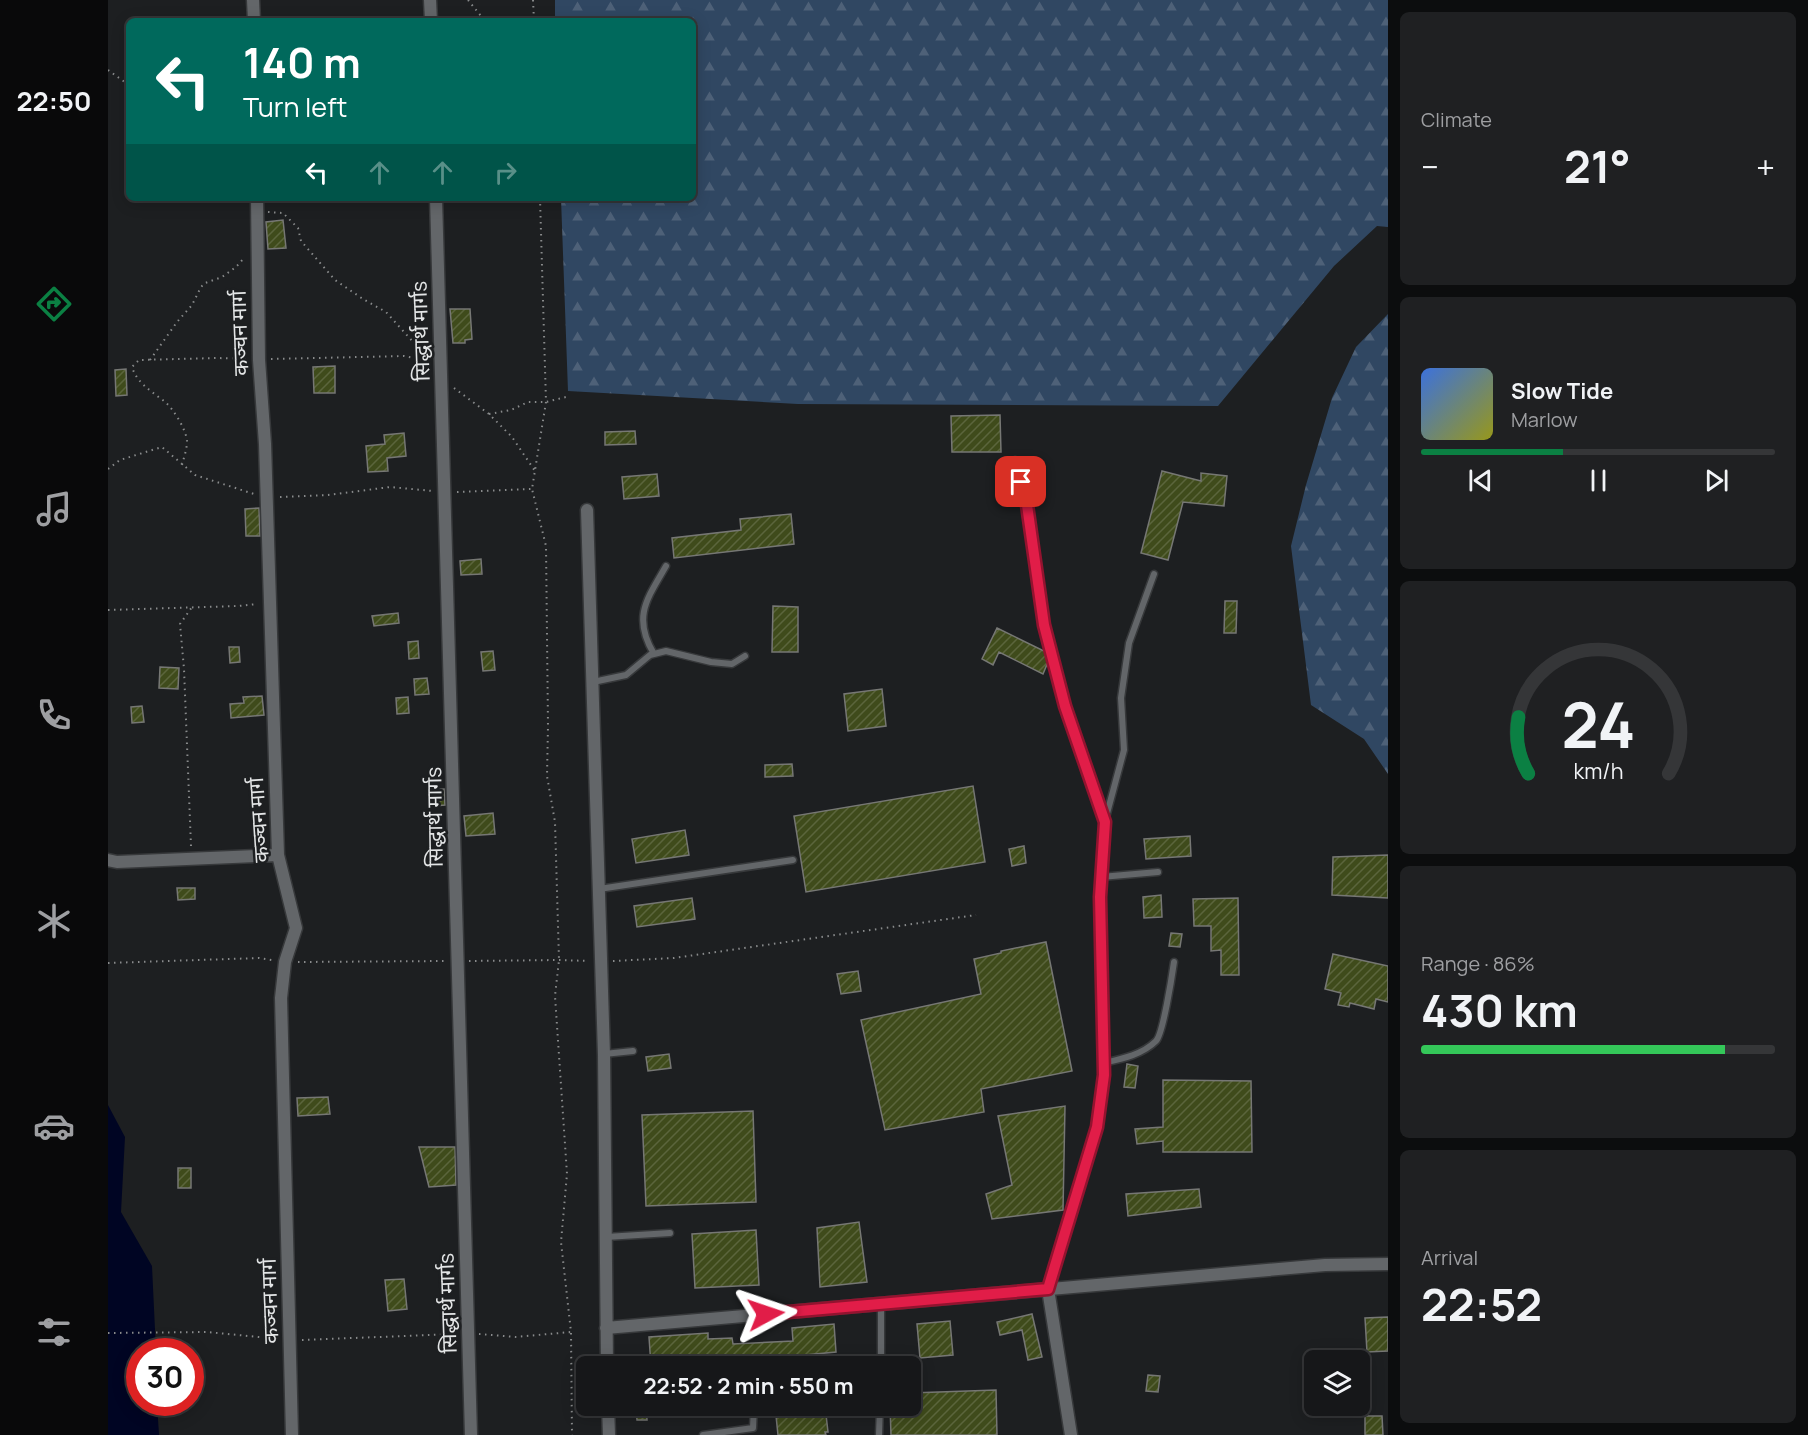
<!DOCTYPE html>
<meta charset="utf-8">
<style>
body{margin:0;font-family:Manrope,"Noto Sans Devanagari",sans-serif;background:#1f2022;color:#f1f3f6;height:100vh;display:flex;flex-direction:column;font-size:22px;white-space:nowrap}
*{box-sizing:border-box;margin:0}
p{font-size:20px;color:#9e9fa2}
.icon{flex:none;width:33px;height:33px;fill:none;stroke:currentColor;stroke-width:2;stroke-linecap:round;stroke-linejoin:round}
.map{position:relative;flex:1;overflow:hidden}
.drawer{display:flex;flex-direction:column;gap:12px;padding:12px;background:#0c0d0e;width:420px}
.drawer>*{flex:none}
.banner{position:absolute;left:18px;top:18px;width:570px;height:183px;border-radius:9px;box-shadow:0 3px 15px #0003,0 0 0 2px #353638;background:#00695c;color:#fff;overflow:hidden}
.tools{position:absolute;left:1196px;top:1350px;display:grid;gap:12px}
.tools a{display:grid;place-items:center;width:66px;height:66px;border-radius:9px;background:#161719;box-shadow:0 3px 15px #0003,0 0 0 2px #353638;font-size:30px}
.speed{position:absolute;left:18px;top:1338px;display:flex;gap:12px;font-size:30px;font-weight:700;text-align:center}
.speed>*{display:grid;place-content:center;width:78px;height:78px;border-radius:50%;background:#161719;box-shadow:0 3px 15px #0003,0 0 0 2px #353638;line-height:1}
.speed .limit{border:9px solid #d22;background:#fff;color:#111}
.pin{position:absolute;display:grid;place-items:center;width:51px;height:51px;color:#fff;margin:-26px;border-radius:12px;box-shadow:0 3px 9px #0006}
.me{position:absolute;width:66px;margin:-33px;rotate:85deg;stroke-linejoin:round;filter:drop-shadow(0 0 4px #0008)}
.turn{display:flex;align-items:center;gap:21px;height:126px;padding:0 18px;font-size:27px}
.turn .icon{width:78px;height:78px;stroke-width:2.5}
.turn b{display:block;font-size:42px;line-height:51px}
.lanes{display:flex;align-items:center;height:57px;padding:0 18px;background:#0003;justify-content:center;gap:30px;direction:ltr}
.lanes .off{opacity:.35}
.big{font-size:45px;font-weight:700;line-height:1.1}
.drawer .widget{flex:1;display:flex;flex-direction:column;justify-content:center;gap:9px;min-width:0;padding:0 21px;border-radius:9px;background:#1f2022}
.drawer .dial{align-items:center;gap:0}
.dial svg{height:156px;overflow:visible;fill:none;stroke:#353638;stroke-width:7;stroke-linecap:round;text-anchor:middle}
.dial text{fill:#f1f3f6;stroke:none}
.song{display:flex;align-items:center;gap:18px}
.cover{width:72px;height:72px;border-radius:9px;background:linear-gradient(135deg,hsl(220 70% 55%),hsl(60 70% 35%))}
.played{height:6px;border-radius:3px;background:linear-gradient(90deg,#0b8043 40%,#353638 40%)}
.keys{display:flex;justify-content:space-around;direction:ltr}
.heat{display:flex;justify-content:space-between;align-items:center;font-size:33px;direction:ltr}
.charge{height:9px;border-radius:4px;background:linear-gradient(90deg,#34c759 86%,#353638 0)}
.trip{position:absolute;left:468px;top:1356px;width:345px;height:60px;border-radius:9px;background:#161719;box-shadow:0 3px 15px #0003,0 0 0 2px #353638;font-weight:700;line-height:60px;text-align:center}
main{display:flex;flex:1;min-height:0}
.tab-bar{display:flex;flex-direction:column;width:108px;justify-content:space-around;align-items:center;background:#09090a;color:#9e9fa2}
.tab-bar .icon{width:42px;height:42px}
.tab-bar .selected{color:#0b8043}
.tab-bar b{font-size:27px;color:#f1f3f6}
.map>svg:first-child{display:block}
</style>
<main>
<nav class="tab-bar">
<b>22:50</b>
<svg class="icon selected" aria-label="directions" viewBox="0 0 24 24"><path d="M12 3l9 9-9 9-9-9zM9 14v-3h6M13 9l2 2-2 2"/></svg>
<svg class="icon" aria-label="music" viewBox="0 0 24 24"><path d="M9 18V5l10-2v13"/><circle cx="6" cy="18" r="3"/><circle cx="16" cy="16" r="3"/></svg>
<svg class="icon" aria-label="phone" viewBox="0 0 24 24"><path d="M5 4h4l2 5-3 2q2 4 5 5l2-3 5 2v4C11 20 4 13 5 4z"/></svg>
<svg class="icon" aria-label="climate" viewBox="0 0 24 24"><path d="M12 3v18M4 7l16 10M4 17L20 7"/></svg>
<svg class="icon" aria-label="car" viewBox="0 0 24 24"><path d="M5 17H2v-5l4-1 3-4h7l3 4 3 1v5h-3M9 17h6M6 11h13"/><circle cx="7" cy="17" r="2"/><circle cx="17" cy="17" r="2"/></svg>
<svg class="icon" aria-label="filters" viewBox="0 0 24 24"><path d="M4 7h16M4 17h16"/><circle cx="9" cy="7" r="2"/><circle cx="15" cy="17" r="2"/></svg>
</nav>
<div class="map">
<svg width="1280" height="1435" viewBox="0 0 1280 1435">
<defs>
<pattern id="forest-firs" width="22" height="20" patternUnits="userSpaceOnUse" patternTransform="scale(1.5)"><rect width="22" height="20" fill="#304762"/><path d="M5 1l3.5 6h-7zM16 11l3.5 6h-7z" fill="#4e6178"/></pattern>
<pattern id="building-hatch" width="6" height="6" patternUnits="userSpaceOnUse" patternTransform="scale(1.5)"><rect width="6" height="6" fill="#3f4b1b"/><path d="M-1 1l2-2M0 6l6-6M5 7l2-2" fill="none" stroke="#5b653c"/></pattern>
</defs>
<rect width="100%" height="100%" fill="#1d1f21"/>
<path fill="url(#forest-firs)" d="M447 0H1280V227L1269 226 1226 266 1110 406 690 404 460 391 453 198H585V21H447Z
M1280 314V774L1256 739 1203 705 1183 546 1198 485 1224 398 1248 347Z"/>
<path fill="#000523" d="M0 1105 17 1137 13 1212 44 1266 48 1351 32 1352V1402L49 1403 51 1435H0Z"/>
<path fill="url(#building-hatch)" stroke="#767774" stroke-width="1.5" d="M175 220 178 248 160 249 158 222Z
M342 309H362L364 339 357 340V343H345Z
M227 366V393H206L205 367Z
M18 369 19 395 8 396 7 370Z
M892 415 893 452H844L843 416Z
M527 431 528 444 497 445V432Z
M296 433 298 456 279 458 280 471 260 472 258 446 277 444 276 435Z
M1054 471 1093 481V473L1119 476 1116 506 1075 502 1060 560 1033 553Z
M549 474 551 496 516 499 514 477Z
M151 508 152 536H138L137 509Z
M683 514 686 544 566 558 564 538 633 530 632 519Z
M373 559 374 574 353 575 352 561Z
M1117 601H1129L1128 633H1116Z
M665 606 690 607V652H664Z
M290 613 291 623 266 626 264 616Z
M889 628 938 652 940 662 935 674 891 652 885 665 874 659Z
M310 641 311 658 301 659 300 642Z
M121 647H131L132 662 122 663Z
M385 651 387 670 375 671 373 652Z
M52 667 71 668 70 689 51 688Z
M319 678 321 694 307 695 306 679Z
M774 689 778 726 740 731 736 694Z
M154 696 156 715 123 718 122 704 136 703 135 697Z
M300 697 301 713 289 714 288 698Z
M34 706 36 722 24 723 23 707Z
M684 764 685 776 657 777V765Z
M865 786 877 862 698 892 686 816Z
M336 789 337 805 326 806 325 790Z
M385 813 387 834 358 836 356 816Z
M577 830 581 855 528 863 524 839Z
M1082 836 1083 856 1038 859 1036 839Z
M916 846 918 863 904 866 901 849Z
M1280 855V898L1224 895 1225 857Z
M69 888H87V899L70 900Z
M1053 895 1054 917 1036 918 1035 897Z
M584 898 587 919 529 927 526 906Z
M1130 898 1131 975H1113V950L1103 951V926H1086L1085 899Z
M1063 933 1074 934 1072 947 1061 946Z
M938 942 964 1071 873 1089 876 1112 777 1130 753 1020 873 994 866 959 893 953V951Z
M1225 954 1280 966V1002L1268 999 1266 1009 1242 1003 1241 1007 1230 1005 1233 993 1217 989Z
M750 971 753 991 733 994 729 974Z
M561 1054 563 1068 540 1071 538 1057Z
M1019 1064 1030 1066 1027 1088 1016 1087Z
M1055 1080 1143 1081 1144 1152H1055V1141L1029 1144 1027 1129 1055 1127Z
M220 1097 222 1114 190 1116 189 1098Z
M957 1106 955 1210 884 1219 878 1194 904 1185 890 1116Z
M645 1111 648 1202 538 1206 534 1115Z
M311 1147H347L348 1185 321 1187Z
M70 1168H83V1188H70Z
M1091 1189 1093 1207 1020 1216 1018 1194Z
M751 1222 759 1282 712 1287 709 1228Z
M648 1230 651 1285 587 1288 584 1234Z
M296 1279 299 1309 280 1311 277 1280Z
M924 1314 934 1357 920 1360 914 1330 892 1335 889 1322Z
M1280 1317V1351L1259 1352 1257 1318Z
M842 1321 845 1355 812 1358 809 1324Z
M726 1324 728 1352 676 1357V1363L635 1365V1359L602 1362V1366H543L541 1337 600 1333V1339L624 1338 625 1344 685 1341 684 1328Z
M1040 1375 1052 1376 1050 1392 1038 1391Z
M888 1390 889 1435H783L782 1406H802V1393Z
M528 1406H538L539 1420H529Z
M667 1406H717L720 1432H717L718 1435H670Z
M1257 1416H1274L1275 1435H1257Z"/>
<g fill="none" stroke-linecap="round" stroke-linejoin="round">
<g stroke="#37393b" stroke-width="9">
<path id="lane" d="M907 460 919 505 936 625 957 706 997 821
M546 654C524 617 539 599 558 566
M485 682 518 675 542 655 558 651 603 662 624 664 637 656
M993 877 1050 872
M491 889 685 860
M496 1054 525 1051
M995 1063C1013 1059 1034 1055 1048 1041 1055 1034 1064 976 1066 962
M498 1237 562 1233
M940 1289 989 1127 995 1075 992 897 997 821 1016 750 1013 698 1021 643 1046 574
M700 1366H702
M773 1366V1304
M595 1435 645 1428 646 1406
M771 1435 772 1406"/>
</g>
<g stroke="#37393b" stroke-width="15">
<path id="street" d="M145 0 146 21
M322 0 323 21
M149 198 151 360 157 444 170 855 188 928 177 962 173 998 184 1435
M328 198 363 1435
M479 510 496 1055 499 1366
M0 860 9 862 170 855
M940 1289 963 1435
M498 1328 1217 1265 1280 1264
M500 1406 501 1435"/>
</g>
<path stroke="#898b8c" stroke-width="2" stroke-dasharray="1.5 4.5" stroke-linecap="butt" d="M360 0 377 21
M425 0 426 21
M0 70 21 85
M432 198 438 402 424 489 438 546 440 726 439 776 447 822 451 960 447 996 459 1174 453 1242 463 1332 464 1435
M160 212 175 213 190 228 193 241 227 280 255 299 278 312 306 343 316 360
M163 359 296 356 316 360 320 363
M42 360 69 322 84 305 93 287 97 283 114 277 128 267 137 257
M346 388 381 414 404 437 427 471
M381 414 403 410 420 402H438L458 397
M74 465C76 457 79 449 79 441 78 429 65 408 56 401 43 391 29 383 24 367L31 360 109 358 139 359
M0 469 12 460 54 447 87 475 146 494
M349 492 424 489
M172 497 220 495 282 487 325 491
M0 610 130 606 149 604
M83 846 76 669 72 624 84 607
M361 961 451 960 481 961
M505 961 566 958 868 915
M190 962 337 961
M0 963 151 958 164 960
M0 1333 99 1332 171 1339
M371 1334 407 1337 463 1332
M194 1340 347 1334"/>
<use href="#lane" stroke="#636669" stroke-width="6"/>
<use href="#street" stroke="#636669" stroke-width="12"/>
</g>
<g fill="none" stroke-linecap="round" stroke-linejoin="round">
<g stroke="#92132f" stroke-width="15">
<path id="route" d="M658 1314 940 1289 946 1269 989 1127 996 1075 992 897 997 822 957 706 936 625 919 505 913 482"/>
</g>
<use href="#route" stroke="#e11d48" stroke-width="10"/>
</g>
<g text-anchor="middle" stroke-width="5" stroke-linejoin="round" paint-order="stroke">
<g font-size="21" fill="#e3e5e6" stroke="#1d1f21">
<text transform="translate(313 331) rotate(-92)" y="7">सिद्धार्थ मार्गs</text>
<text transform="translate(132 333) rotate(-92)" y="7">कञ्चन मार्ग</text>
<text transform="translate(327 817) rotate(-91)" y="7">सिद्धार्थ मार्गs</text>
<text transform="translate(151 820) rotate(-94)" y="7">कञ्चन मार्ग</text>
<text transform="translate(162 1301) rotate(-92)" y="7">कञ्चन मार्ग</text>
<text transform="translate(340 1303) rotate(-92)" y="7">सिद्धार्थ मार्गs</text>
</g>
</g>
</svg>
<div class="tools">
<a><svg class="icon" aria-label="layers" viewBox="0 0 24 24"><path d="M12 4l9 5-9 5-9-5zM3 14l9 5 9-5"/></svg></a>
</div>
<div class="speed"><div class="limit">30</div></div>
<div class="pin" style="left:913px;top:482px;background:#d93025"><svg class="icon" aria-label="arrive" viewBox="0 0 24 24"><path d="M6 21V4h12l-3 4 3 4H6"/></svg></div>
<svg class="me" style="left:658px;top:1314px" viewBox="-20 -20 40 40"><path d="M0-17L14 15 0 8-14 15z" fill="#e11d48" stroke="#fff" stroke-width="4"/></svg>
<div class="trip">22:52 · 2 min · 550 m</div>
<div class="banner">
<div class="turn"><svg class="icon" aria-label="left" viewBox="0 0 24 24"><path d="M17 20v-9H6M10 6l-5 5 5 5"/></svg><div><b>140 m</b>Turn left</div></div>
<div class="lanes"><svg class="icon" aria-label="left" viewBox="0 0 24 24"><path d="M17 20v-9H6M10 6l-5 5 5 5"/></svg><svg class="icon off" aria-label="ahead" viewBox="0 0 24 24"><path d="M12 20V5M6 11l6-6 6 6"/></svg><svg class="icon off" aria-label="ahead" viewBox="0 0 24 24"><path d="M12 20V5M6 11l6-6 6 6"/></svg><svg class="icon off" aria-label="right" viewBox="0 0 24 24"><path d="M7 20v-9h11M14 6l5 5-5 5"/></svg></div>
</div>
</div>
<section class="drawer">
<div class="widget"><p>Climate</p>
<div class="heat"><a>−</a><b class="big">21°</b><a>+</a></div>
</div>
<div class="widget">
<div class="song"><i class="cover"></i><div><b>Slow Tide</b><p>Marlow</p></div></div>
<div class="played"></div>
<div class="keys"><svg class="icon" aria-label="previous" viewBox="0 0 24 24"><path d="M18 5L8 12l10 7zM5 5v14"/></svg><svg class="icon" aria-label="pause" viewBox="0 0 24 24"><path d="M8 5v14M16 5v14"/></svg><svg class="icon" aria-label="next" viewBox="0 0 24 24"><path d="M6 5l10 7-10 7zM19 5v14"/></svg></div>
</div>
<div class="widget dial"><svg viewBox="0 0 100 80">
<path d="M14 69A42 42 0 1 1 86 69"/>
<path d="M14 69A42 42 0 0 1 9 40" stroke="#0b8043"/>
<text x="50" y="56" font-size="32" font-weight="700">24</text>
<text x="50" y="72" font-size="11">km/h</text>
</svg></div>
<div class="widget"><p>Range · 86%</p><b class="big">430 km</b><div class="charge"></div></div>
<div class="widget"><p>Arrival</p><b class="big">22:52</b></div>
</section>
</main>
